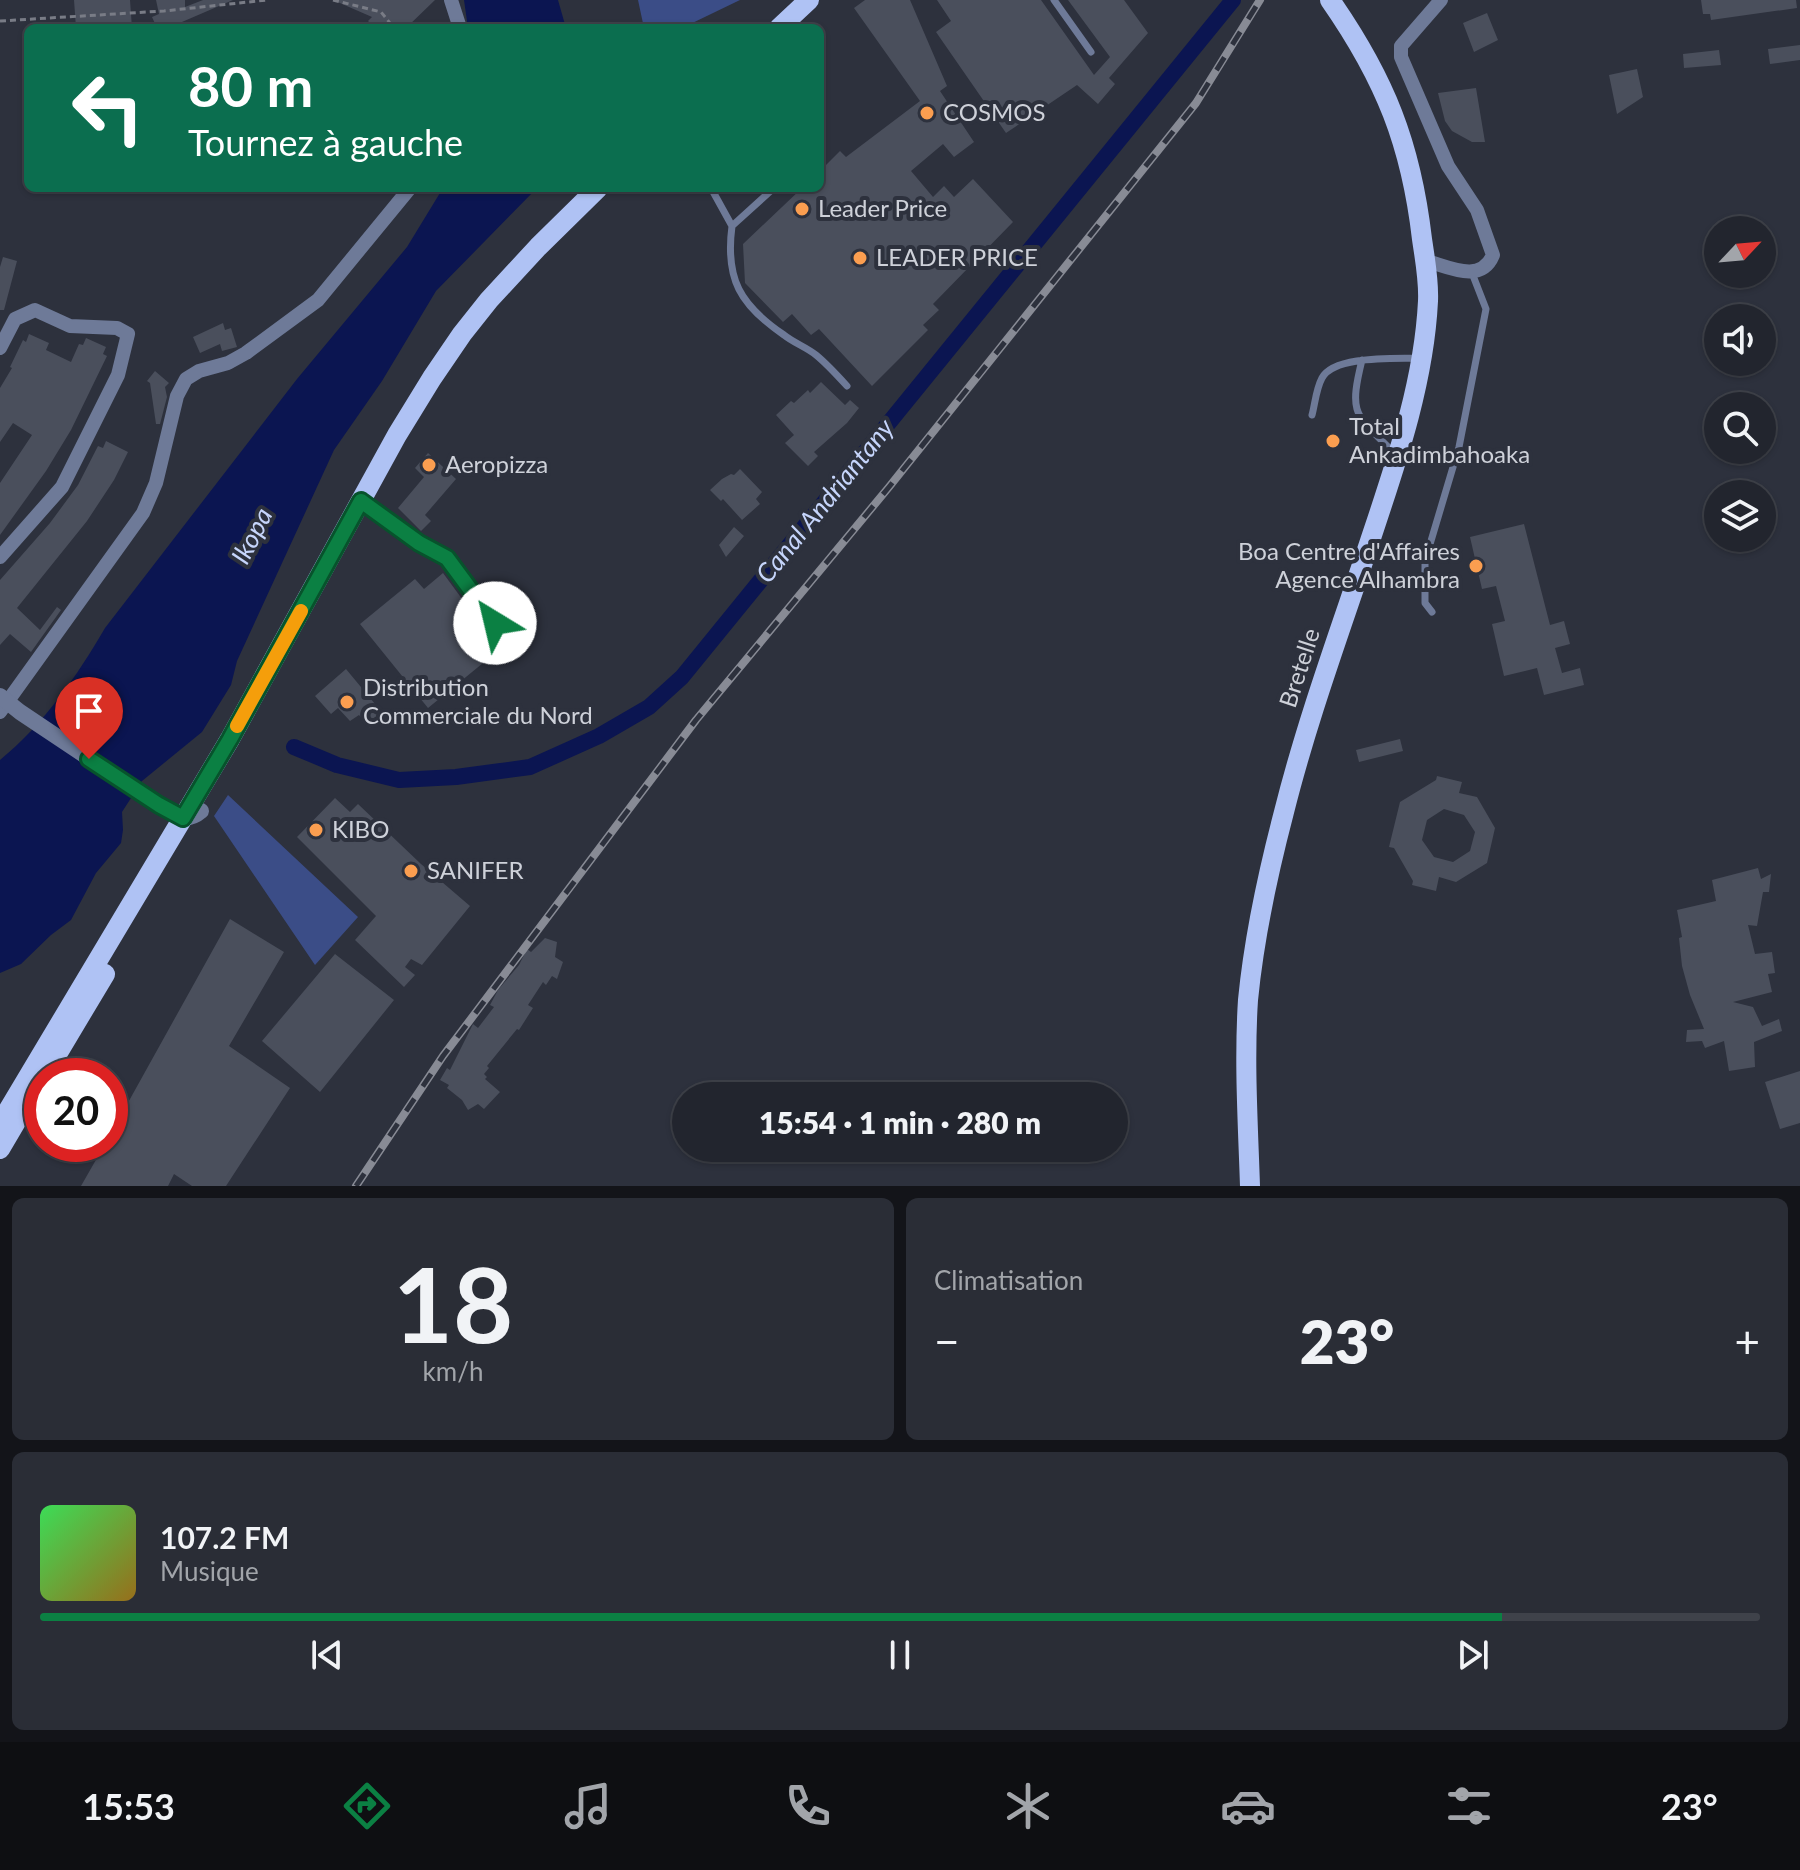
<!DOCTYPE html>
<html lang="fr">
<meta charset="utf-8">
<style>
body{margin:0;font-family:Lato,sans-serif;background:#2a2d36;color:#f1f3f6;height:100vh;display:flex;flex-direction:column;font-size:30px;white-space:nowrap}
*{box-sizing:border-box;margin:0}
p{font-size:26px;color:#a2a5aa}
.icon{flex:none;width:44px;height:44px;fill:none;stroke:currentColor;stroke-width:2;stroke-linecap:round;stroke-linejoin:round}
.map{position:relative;height:1186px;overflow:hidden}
.panel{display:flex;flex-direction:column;gap:12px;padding:12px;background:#131419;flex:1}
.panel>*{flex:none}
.banner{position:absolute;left:24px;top:24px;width:800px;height:168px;border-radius:12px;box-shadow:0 2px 6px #0004,0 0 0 2px #3f424a;background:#0b6e4f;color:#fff;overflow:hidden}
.needle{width:52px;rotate:64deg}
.tools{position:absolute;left:1704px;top:216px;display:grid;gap:16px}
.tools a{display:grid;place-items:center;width:72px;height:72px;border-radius:50%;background:#22252e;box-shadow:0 2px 6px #0004,0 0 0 2px #3f424a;font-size:40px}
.speed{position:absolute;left:24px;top:1058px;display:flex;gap:16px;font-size:40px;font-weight:700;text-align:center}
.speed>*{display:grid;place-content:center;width:104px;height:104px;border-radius:50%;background:#22252e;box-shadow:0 2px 6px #0004,0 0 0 2px #3f424a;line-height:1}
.speed .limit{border:12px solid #d22;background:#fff;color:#111}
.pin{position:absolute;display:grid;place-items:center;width:68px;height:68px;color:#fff;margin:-82px -34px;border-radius:50% 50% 50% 0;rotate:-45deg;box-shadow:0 0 8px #0007}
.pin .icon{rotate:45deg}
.me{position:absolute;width:88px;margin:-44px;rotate:324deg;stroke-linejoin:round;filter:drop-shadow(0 0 6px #0008)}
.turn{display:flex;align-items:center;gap:28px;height:168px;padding:0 32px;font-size:36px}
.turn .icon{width:104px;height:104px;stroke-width:2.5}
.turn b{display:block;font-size:56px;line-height:68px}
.big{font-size:60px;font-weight:800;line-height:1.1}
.panel .widget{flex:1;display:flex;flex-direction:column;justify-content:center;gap:12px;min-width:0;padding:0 28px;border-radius:12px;background:#2a2d36}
.panel .dial{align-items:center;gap:0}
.dial b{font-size:104px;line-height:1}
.song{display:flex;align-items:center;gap:24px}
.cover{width:96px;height:96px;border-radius:12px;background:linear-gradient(135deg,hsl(130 70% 55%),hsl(40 70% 35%))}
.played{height:8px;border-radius:4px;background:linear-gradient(90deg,#0b8043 85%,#3f424a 85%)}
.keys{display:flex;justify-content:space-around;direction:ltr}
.heat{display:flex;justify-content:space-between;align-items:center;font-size:44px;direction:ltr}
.panel .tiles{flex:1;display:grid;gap:12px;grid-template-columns:1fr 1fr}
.widget:last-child{grid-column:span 2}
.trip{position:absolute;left:672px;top:1082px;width:456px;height:80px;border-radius:40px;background:#22252e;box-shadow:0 2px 6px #0004,0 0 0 2px #3f424a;font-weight:800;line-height:80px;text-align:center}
.dock{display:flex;height:128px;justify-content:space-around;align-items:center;background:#0e0f12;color:#a2a5aa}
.dock .icon{width:56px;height:56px}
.dock .current{color:#0b8043}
.dock b{font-size:36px;color:#f1f3f6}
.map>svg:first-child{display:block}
</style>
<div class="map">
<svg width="1800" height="1186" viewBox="0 0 1800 1186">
<rect width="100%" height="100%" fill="#2d313d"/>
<path fill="#3b4d87" d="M638 0H740L682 28H644Z
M228 795 358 917 315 965 214 816Z"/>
<path fill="#0b1551" d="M464 0H558L566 28H468Z
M443 188H537L436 291 382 381 334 450 237 661 231 685 202 732 142 781 122 812 123 830 121 843 96 873 71 920 51 935 21 964 0 973V760C44 724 77 676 105 628L297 379 407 247Z"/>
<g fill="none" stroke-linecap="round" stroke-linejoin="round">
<path stroke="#0b1551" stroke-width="16" d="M294 747 337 765 399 780 456 777 530 767 599 736 649 707 682 677 1233 0"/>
</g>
<path fill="#4a4f5c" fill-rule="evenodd" d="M74 0H130L132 28H76Z
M156 0H185V7L203 0H233L168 28H157L152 17 159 14Z
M333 0H435L406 28H375L368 21 372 17Z
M865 0H910L947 86 940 91 974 142 954 157 943 144 911 171 933 197 944 186 954 197 973 179 1013 222 933 304 939 310 923 325 928 330 872 386 819 329 811 335 792 314 783 322 745 283 743 244 802 188H820V171L840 151 846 157 920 101 854 8Z
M937 0H1041L1094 75 1110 57 1068 0H1124L1148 33 1109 78 1115 84 1098 104 1077 85 1006 133 936 32 951 21Z
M1701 0H1796L1797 8 1711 20 1710 14H1703Z
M1487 13 1498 40 1474 52 1463 23Z
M1800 45V60L1770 64 1768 49Z
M1719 50 1721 65 1684 68 1683 54Z
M1637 69 1643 97 1617 114 1609 75Z
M1476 88 1485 142H1472L1452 131 1445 121 1438 93Z
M3 257 17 261 4 310H0V267Z
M223 323 225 330 231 328 237 347 222 351 220 344 200 353 193 337Z
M29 334 49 343 46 350 71 362 79 344 83 345 86 338 106 347 103 354 107 356 71 430 46 471 0 535V483L32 435 13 423 0 442V388L12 368 10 367 23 340 26 342Z
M155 371 169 383 165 387 167 397 160 424H156L150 383 147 381Z
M821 382 845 405 850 400 859 408 847 423 814 452 818 456 808 466 785 443 794 435 776 415 791 401 794 403 808 390 810 393Z
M106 441 128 452 114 480 87 521 17 608 40 630 57 607 61 610 31 652 10 634 0 645V580L50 523 78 485 98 446 103 448Z
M428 453 456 479 425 515 431 521 421 531 398 508 424 477 415 468Z
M740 469 762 492 756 499 760 504 742 520 723 499 721 501 710 490 722 479 731 474 734 475Z
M1524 524 1550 625 1564 621 1570 644 1555 648 1562 673 1580 668 1584 685 1544 695 1537 668 1504 676 1492 624 1505 621 1496 586 1482 589 1470 537Z
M734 527 744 536 726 557 719 545Z
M443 573 468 607 486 624 482 627 499 650 428 708 360 624 415 579 424 589Z
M346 669 385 716 370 728 359 715 350 721 338 708 331 714 315 696Z
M1400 739 1403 751 1359 762 1356 750Z
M1437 776 1462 782 1459 793 1477 797 1495 828 1487 863 1456 882 1439 877 1436 891 1412 885 1413 881 1394 848 1389 847 1400 802 1436 780ZM1444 809 1464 815 1475 832 1470 851 1453 862 1434 857 1422 840 1427 820Z
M335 798 350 812 358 804 421 864 470 906 422 965 411 959 405 967 415 975 404 987 355 940 376 916 297 837Z
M1758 868 1761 879 1771 874 1769 892H1763L1757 926 1748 925 1755 954 1772 952 1775 973 1768 974 1772 992 1733 1002 1753 1007 1762 1026 1779 1019 1782 1031 1754 1042 1755 1067 1729 1071 1724 1041 1705 1048 1702 1041 1686 1042 1687 1030 1704 1029 1690 995 1682 966 1679 938 1682 937 1677 910 1716 901 1712 880Z
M230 919 284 952 229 1046 290 1088 226 1186H192L174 1174 168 1186H81L105 1144H110V1135Z
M545 938 557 942 555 957 563 962 557 979 552 976 546 985 543 982 528 1005 533 1008 519 1030 517 1029 487 1066 489 1068 484 1074 487 1077 485 1079 500 1092 484 1109 478 1104 468 1110 462 1100 447 1088 449 1085 440 1080 447 1068 450 1070 473 1024 478 1028 494 1007 490 1005 498 990 519 965 527 949 531 952Z
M335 954 394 1000 320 1092 262 1041Z
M1800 1071V1123L1780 1129 1765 1082Z"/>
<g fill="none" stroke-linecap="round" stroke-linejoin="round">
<path stroke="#797c86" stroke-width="3" stroke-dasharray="6 4" stroke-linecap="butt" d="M333 0 381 12 394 28
M0 21 164 11 267 0"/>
<path stroke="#6e7a98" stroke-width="7" d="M1054 0 1091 52
M711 188 732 226 774 188
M732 226C725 279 740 305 784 335 794 343 806 347 816 355 827 364 837 375 847 386
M1362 360C1348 417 1356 414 1395 454
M1312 415C1315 404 1316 389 1322 378 1334 355 1396 359 1419 358
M363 502 419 543 447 558 495 623
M1432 612 1425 603V561L1459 447 1486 309 1472 273"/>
<path stroke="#6e7a98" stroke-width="14" d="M451 0 460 28
M1427 261C1449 267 1481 284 1493 255L1477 210 1448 166 1401 57V46L1441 0
M0 348 15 319 35 310 70 326 117 328 128 334 118 375 62 487 0 557
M0 712 143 513 156 483 177 396 186 379 199 371 228 363 246 353 318 300 410 188"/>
<path stroke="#6e7a98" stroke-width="16" d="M0 696 20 712 159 805C173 814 186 824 201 811"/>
<path stroke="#afc2f4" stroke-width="20" d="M779 28 809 0
M44 1076 105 974
M0 1124 230 739 397 435 432 378 462 334 489 300 538 247 598 188
M0 1149 20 1115
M1250 1186C1248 1125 1244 1061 1248 1000 1254 938 1268 873 1284 812 1307 720 1340 631 1370 541 1396 463 1424 383 1428 301 1429 280 1425 260 1422 239 1411 144 1385 79 1330 0"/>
<g stroke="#888b95" stroke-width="8">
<path id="rail" d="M356 1186 443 1056 696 720 889 487 1196 103 1260 0"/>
</g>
<use href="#rail" stroke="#2d313d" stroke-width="5" stroke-dasharray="15" stroke-linecap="butt"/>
</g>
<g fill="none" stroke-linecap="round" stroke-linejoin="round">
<g stroke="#07532c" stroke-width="20">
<path id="route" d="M89 759 159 805 183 818 230 739 361 501 419 543 447 558 495 623"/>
</g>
<use href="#route" stroke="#0b8043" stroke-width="14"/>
<path stroke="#f59e0b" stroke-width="14" d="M237 726 301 611"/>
</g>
<g fill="#fb9e50" stroke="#2d313d" stroke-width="3">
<circle cx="927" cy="113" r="8"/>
<circle cx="802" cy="209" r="8"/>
<circle cx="860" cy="258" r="8"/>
<circle cx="1333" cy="441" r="8"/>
<circle cx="429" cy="465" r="8"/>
<circle cx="1476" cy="566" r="8"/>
<circle cx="347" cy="702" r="8"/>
<circle cx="316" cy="830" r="8"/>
<circle cx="411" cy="871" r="8"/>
</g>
<g text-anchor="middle" stroke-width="8" stroke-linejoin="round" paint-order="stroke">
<g font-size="24" fill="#ced1d9" stroke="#2d313d" text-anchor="start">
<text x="943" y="121">COSMOS</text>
<text x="818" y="217">Leader Price</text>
<text x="876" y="266">LEADER PRICE</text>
<text x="1349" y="435">Total<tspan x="1349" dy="28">Ankadimbahoaka</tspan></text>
<text x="445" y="473">Aeropizza</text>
<text x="1460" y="560" text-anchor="end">Boa Centre d'Affaires<tspan x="1460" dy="28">Agence Alhambra</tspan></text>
<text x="363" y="696">Distribution<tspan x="363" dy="28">Commerciale du Nord</tspan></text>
<text x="332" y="838">KIBO</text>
<text x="427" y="879">SANIFER</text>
</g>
<g font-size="24" fill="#ced1d9" stroke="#2d313d">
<text transform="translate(1300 668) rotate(-72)" y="8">Bretelle</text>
</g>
<g font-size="26" font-style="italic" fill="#c6d5fb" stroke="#2d313d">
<text transform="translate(825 501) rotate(-51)" y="9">Canal Andriantany</text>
<text transform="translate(252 536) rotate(-63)" y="9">Ikopa</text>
</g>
</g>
</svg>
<div class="tools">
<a><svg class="needle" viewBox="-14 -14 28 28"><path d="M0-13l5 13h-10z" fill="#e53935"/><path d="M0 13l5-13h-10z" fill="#a2a5aa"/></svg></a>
<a><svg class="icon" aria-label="sound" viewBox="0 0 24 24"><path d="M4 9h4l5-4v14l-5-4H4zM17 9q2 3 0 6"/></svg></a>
<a><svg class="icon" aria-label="search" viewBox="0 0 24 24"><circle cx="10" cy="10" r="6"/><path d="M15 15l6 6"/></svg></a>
<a><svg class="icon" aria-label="layers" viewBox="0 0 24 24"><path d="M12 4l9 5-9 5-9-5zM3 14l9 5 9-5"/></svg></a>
</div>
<div class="speed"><div class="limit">20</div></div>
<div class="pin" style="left:89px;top:759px;background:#d93025"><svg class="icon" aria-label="arrive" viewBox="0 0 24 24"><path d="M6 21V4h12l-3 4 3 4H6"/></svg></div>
<svg class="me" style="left:495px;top:623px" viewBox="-20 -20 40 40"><circle r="19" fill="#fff"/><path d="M0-13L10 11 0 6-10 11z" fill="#0b8043"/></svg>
<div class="trip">15:54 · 1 min · 280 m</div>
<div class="banner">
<div class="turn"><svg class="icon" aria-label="left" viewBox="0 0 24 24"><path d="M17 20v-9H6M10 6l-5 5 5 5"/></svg><div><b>80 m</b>Tournez à gauche</div></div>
</div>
</div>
<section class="panel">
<div class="tiles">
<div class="widget dial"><b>18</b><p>km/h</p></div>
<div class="widget"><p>Climatisation</p>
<div class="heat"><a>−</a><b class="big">23°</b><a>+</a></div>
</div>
<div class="widget">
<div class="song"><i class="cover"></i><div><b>107.2 FM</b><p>Musique</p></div></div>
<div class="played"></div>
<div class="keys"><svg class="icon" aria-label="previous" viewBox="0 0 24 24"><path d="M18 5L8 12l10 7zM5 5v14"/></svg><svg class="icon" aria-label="pause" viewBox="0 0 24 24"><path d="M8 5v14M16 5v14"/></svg><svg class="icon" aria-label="next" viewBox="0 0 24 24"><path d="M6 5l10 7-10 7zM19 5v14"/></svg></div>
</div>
</div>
</section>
<nav class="dock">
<b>15:53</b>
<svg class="icon current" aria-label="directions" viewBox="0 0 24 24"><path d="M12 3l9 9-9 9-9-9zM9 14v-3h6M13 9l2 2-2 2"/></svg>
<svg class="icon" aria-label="music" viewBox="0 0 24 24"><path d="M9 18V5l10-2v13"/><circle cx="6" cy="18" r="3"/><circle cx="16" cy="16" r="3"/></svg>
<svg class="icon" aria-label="phone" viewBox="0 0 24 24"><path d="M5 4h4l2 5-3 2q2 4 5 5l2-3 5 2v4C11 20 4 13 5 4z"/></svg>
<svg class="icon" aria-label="climate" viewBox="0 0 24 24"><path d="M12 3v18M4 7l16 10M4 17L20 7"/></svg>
<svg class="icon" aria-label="car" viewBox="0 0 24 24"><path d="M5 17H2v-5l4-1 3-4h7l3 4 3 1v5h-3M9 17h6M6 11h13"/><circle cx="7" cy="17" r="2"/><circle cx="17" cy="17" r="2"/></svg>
<svg class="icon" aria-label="filters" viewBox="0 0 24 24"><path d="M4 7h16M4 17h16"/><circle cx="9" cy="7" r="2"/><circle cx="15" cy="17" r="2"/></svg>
<b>23°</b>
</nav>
